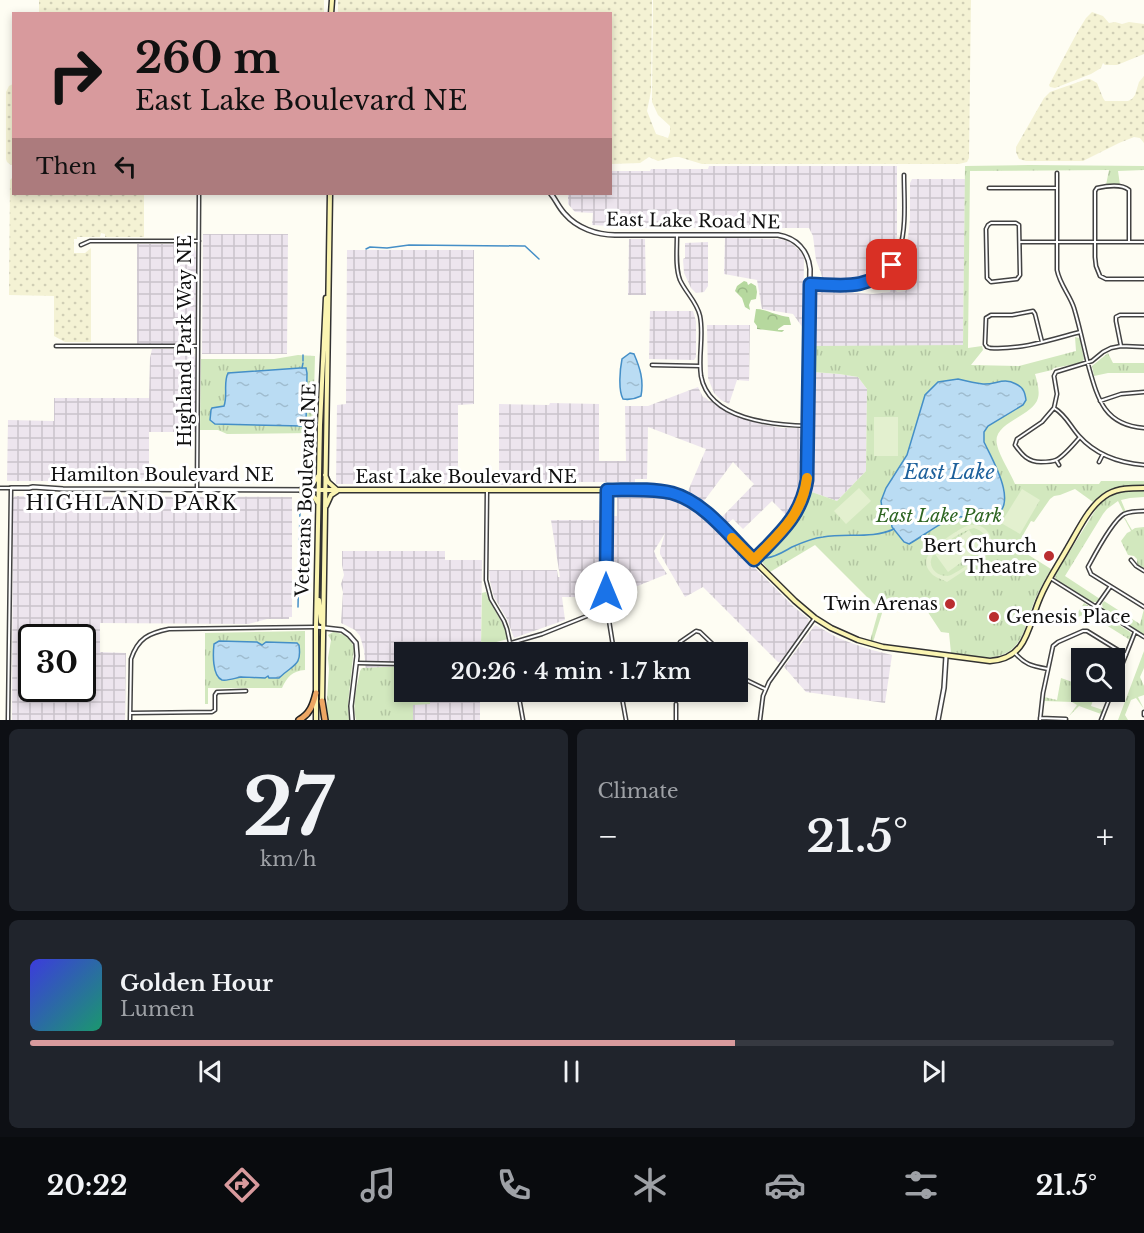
<!DOCTYPE html>
<meta charset="utf-8">
<style>
body{margin:0;font-family:"Libre Baskerville",serif;background:#20242c;color:#f1f3f6;height:100vh;display:flex;flex-direction:column;font-size:22px;white-space:nowrap}
*{box-sizing:border-box;margin:0}
p{font-size:20px;color:#9ea1a6}
.icon{flex:none;width:33px;height:33px;fill:none;stroke:currentColor;stroke-width:2;stroke-linecap:round;stroke-linejoin:round}
.map{position:relative;height:720px;overflow:hidden}
.panel{display:flex;flex-direction:column;gap:9px;padding:9px;background:#0d0f14;flex:1}
.panel>*{flex:none}
.hud{position:absolute;left:12px;top:12px;width:600px;height:183px;border-radius:0px;box-shadow:0 3px 9px #0003;background:#d89a9d;color:#111;overflow:hidden}
.controls{position:absolute;left:1071px;top:648px;display:grid;gap:12px}
.controls a{display:grid;place-items:center;width:54px;height:54px;border-radius:0px;background:#171b24;box-shadow:0 3px 9px #0003;font-size:30px}
.speed{position:absolute;left:18px;top:624px;display:flex;gap:12px;font-size:30px;font-weight:700;text-align:center}
.speed>*{display:grid;place-content:center;width:78px;height:78px;border-radius:50%;background:#171b24;box-shadow:0 3px 9px #0003;line-height:1}
.speed .limit{border:3px solid #111;border-radius:9px;background:#fff;color:#111}
.pin{position:absolute;display:grid;place-items:center;width:51px;height:51px;color:#fff;margin:-26px;border-radius:12px;box-shadow:0 3px 9px #0006}
.me{position:absolute;width:66px;margin:-33px;rotate:0deg;stroke-linejoin:round;filter:drop-shadow(0 0 4px #0008)}
.turn{display:flex;align-items:center;gap:21px;height:126px;padding:0 24px;font-size:27px}
.turn .icon{width:78px;height:78px;stroke-width:2.5}
.turn b{display:block;font-size:42px;line-height:51px}
.then{display:flex;align-items:center;height:57px;padding:0 24px;background:#0003;gap:12px;font-size:22px}
.big{font-size:45px;font-weight:600;line-height:1.1}
.panel .tile{flex:1;display:flex;flex-direction:column;justify-content:center;gap:9px;min-width:0;padding:0 21px;border-radius:9px;background:#20242c}
.panel .dial{align-items:center;gap:0}
.dial b{font-size:78px;line-height:1}
.song{display:flex;align-items:center;gap:18px}
.cover{width:72px;height:72px;border-radius:9px;background:linear-gradient(135deg,hsl(240 70% 55%),hsl(160 70% 35%))}
.played{height:6px;border-radius:3px;background:linear-gradient(90deg,#d89a9d 65%,#363941 65%)}
.keys{display:flex;justify-content:space-around;direction:ltr}
.heat{display:flex;justify-content:space-between;align-items:center;font-size:33px;direction:ltr}
.panel .tiles{flex:1;display:grid;gap:9px;grid-template-columns:1fr 1fr}
.tile:last-child{grid-column:span 2}
.trip{position:absolute;left:394px;top:642px;width:354px;height:60px;border-radius:0px;background:#171b24;box-shadow:0 3px 9px #0003;font-weight:600;line-height:60px;text-align:center}
.dock{display:flex;height:96px;justify-content:space-around;align-items:center;background:#090b0e;color:#9ea1a6}
.dock .icon{width:42px;height:42px}
.dock .selected{color:#d89a9d}
.dock b{font-size:27px;color:#f1f3f6}
.map>svg:first-child{display:block}
</style>
<div class="map">
<svg width="1144" height="720" viewBox="0 0 1144 720">
<defs>
<pattern id="industrial-grid" width="8" height="8" patternUnits="userSpaceOnUse" patternTransform="scale(1.5)"><rect width="8" height="8" fill="#ede5ee"/><path d="M0 4h8M4 0v8" fill="none" stroke="#cac3cb"/></pattern>
<pattern id="farmland-dots" width="8" height="8" patternUnits="userSpaceOnUse" patternTransform="scale(1.5)"><rect width="8" height="8" fill="#f4f2d4"/><path d="M2 2h.1M6 6h.1" fill="none" stroke="#d0ceb5" stroke-width="1.8" stroke-linecap="round"/></pattern>
<pattern id="grass-tufts" width="24" height="20" patternUnits="userSpaceOnUse" patternTransform="scale(1.5)"><rect width="24" height="20" fill="#d2e8be"/><path d="M3 7l-1-3M5 7V3M7 7l1-3M15 17l-1-3M17 17v-4M19 17l1-3" fill="none" stroke="#b3c6a2"/></pattern>
<pattern id="forest-crowns" width="20" height="18" patternUnits="userSpaceOnUse" patternTransform="scale(1.5)"><rect width="20" height="18" fill="#b6d89e"/><path d="M2 6a3 3 0 1 1 6 0M12 15a3 3 0 1 1 6 0" fill="none" stroke="#9bb887"/></pattern>
<pattern id="water-ripples" width="26" height="14" patternUnits="userSpaceOnUse" patternTransform="scale(1.5)"><rect width="26" height="14" fill="#badcf3"/><path d="M2 4q2-2 4 0t4 0M15 11q2-2 4 0t4 0" fill="none" stroke="#9fbccf"/></pattern>
</defs>
<rect width="100%" height="100%" fill="#fefdf3"/>
<path fill="url(#industrial-grid)" fill-rule="evenodd" d="M709 166H897V235L896 243 886 257 871 274 851 278H822L821 273 816 260 813 236 809 228H650L592 225 593 213 575 212 568 204V194H610L611 171H650L651 169H708Z
M912 179H965L963 346H813L814 293 819 288 842 289 845 292 873 294 890 292 891 288 894 287 897 292H899L905 291 908 288V280L895 268 901 261 907 247 910 219V183Z
M203 234H288L287 354H202Z
M725 238 780 239 790 242 802 253 804 258 803 328 793 314 762 309 757 280 724 274Z
M629 239H645L646 295H628Z
M708 242V286L704 292 696 293 691 288 684 273 683 259 685 258V243Z
M137 244H190L194 246 197 256 196 337 194 342 187 344H137Z
M347 250H474V404L458 405V484H336L337 405 346 404Z
M650 311H693L696 321V357L694 360 649 359Z
M707 325H750L749 381 737 380 729 404 721 400 714 393 708 378Z
M152 349H189L193 351 196 359V432H149V481H7L8 420 54 421V398H149L150 358Z
M813 372 839 374 858 377 867 389 866 471 837 501 809 491 811 478Z
M698 387 703 397 706 398 709 401H712L727 412 760 424 782 428H799L804 432 805 473 803 487 798 504 789 518 772 501 743 529 733 519 726 524 721 518 754 484 733 462 704 501 688 491 706 449 648 427 647 479H635V482H560L545 484 499 485V404L549 405 550 403 599 404V461H626L625 406H648Z
M15 496 292 497V617H289V619H267L248 624 100 623V652L126 653 125 720H12L13 498ZM32 638H82V688H32Z
M617 496H655L667 498 690 508 700 515 737 551 751 566 756 569 794 607 809 619 808 624 780 662H778L703 587 685 597 660 554V550L665 533 654 551 657 559 667 574 613 596V551H610V516H617Z
M551 520H602V597H562L565 620 514 638 507 619 494 597 490 581 489 570H557L558 577H560Z
M342 551H445V560H482L481 652H405V692H480V720H364L366 672 364 650 360 636 355 630 341 623 343 592 341 584 344 575 342 565Z
M815 625 838 638 854 644 872 650 892 655 885 703 806 692 784 667Z"/>
<path fill="url(#farmland-dots)" d="M39 0H324V13L39 14Z
M338 0H652L651 91 647 111 656 134 668 138 670 132V126L658 115 652 102 653 0H971L969 158 967 162 959 164H702L679 157H674L658 161 649 157 640 163 611 164 610 14 338 13Z
M1092 12 1103 16 1109 23 1115 22 1122 24 1129 22 1144 24V54L1117 65H1105L1103 63 1101 68 1091 74 1055 88 1050 87 1049 85 1078 31 1086 18Z
M1144 76V143L1140 138 1134 137 1119 143 1083 161H1026L1019 159 1016 152V147L1044 98 1050 92 1087 79H1090L1097 83 1103 98 1105 101H1128L1132 99 1135 95 1139 82Z
M13 84 14 165H11L7 162 6 159V92L9 86Z
M13 177 14 194H144V237H105V234L101 233 100 237H77V239H74V253H85L91 248V342H65L54 336V296L9 295 10 180Z"/>
<path fill="url(#grass-tufts)" d="M1029 165 1144 166V170L1118 171 1120 185H1106L1109 170 970 171 968 348 982 346 983 350 971 365 1019 366 1076 351 1075 337 1079 338 1080 340 1084 359 1081 363 1054 368 1052 370 1035 374C1037 381 1040 391 1038 398 1033 417 991 422 997 445 1000 457 1010 472 1015 484H1099L1101 481H1144V485C1121 485 1110 486 1093 502L1075 489 1060 495 1054 496 1050 499 1034 522 1031 521 1019 542 1021 545 1019 549 1051 569C1045 580 1039 590 1034 602 1025 626 1023 653 993 657 980 659 965 655 951 653L949 633 941 632 918 597 883 610 873 642 870 641 879 609 815 545 770 572 762 562V556L788 530 799 516 803 508 809 491 837 501 866 471 867 389 858 377 839 374 813 372V346L963 345 965 166Z
M1108 353 1113 363H1144V373H1108L1094 376 1092 366Z
M298 355 315 356 313 433 227 434 218 430H200L201 359H274Z
M1126 491H1144V497L1130 498 1121 500 1126 512 1124 513 1118 501 1107 509 1103 514 1065 576 1100 599 1097 602H1092L1056 580 1055 575 1098 506C1106 498 1115 493 1126 491Z
M1124 518H1125L1132 530 1135 528 1144 527V568L1137 564V559L1134 556 1128 555 1121 541 1127 533 1131 531Z
M486 592C492 609 504 621 508 639L481 646 482 593Z
M1104 601 1140 624 1144 609V636L1103 609 1102 604Z
M1084 603 1130 632 1131 634 1130 640 1087 613 1076 618 1075 617Z
M305 631V670C292 671 287 677 282 688H208V704H205V633Z
M333 632C343 633 351 638 354 648L348 704 349 720H329L327 708V698L329 669 328 658 331 640 328 635Z
M1144 651V668L1140 677 1144 686V695L1138 697 1144 709 1136 698 1131 700 1125 715 1128 720H1118Z
M405 666V692H422L423 697 430 702V704L413 705V720H356C352 703 357 687 360 671L362 668Z
M1061 678 1081 685 1082 692H1096L1091 706 1103 710 1101 714 1079 706 1069 716 1077 705 1072 702 1044 701V697L1057 700Z"/>
<path fill="url(#forest-crowns)" d="M744 281 747 282 748 285 751 283 756 286 757 292 756 299 751 300 749 305 750 310 745 307 742 298 735 291 737 286Z
M756 309C766 309 777 316 789 317L791 325H784L778 329V330H784L782 332 757 329V326L754 322Z"/>
<path fill="#e3f0cf" fill-rule="evenodd" d="M874 417H898V456H874Z
M859 488 871 501 846 524 834 511Z
M1022 489 1040 500 1020 534 1001 523Z
M969 525C989 523 998 541 985 557L947 582C942 579 935 578 931 573 917 558 937 545 948 537 955 532 961 528 969 525ZM974 528C984 531 991 540 985 550 982 556 958 572 951 575 939 579 927 568 932 557 935 548 965 529 974 528Z
M969 530 981 548 948 572 935 554Z"/>
<path fill="url(#water-ripples)" stroke="#458fc7" stroke-width="1.5" d="M630 353 634 354C640 368 644 380 641 396 635 399 629 400 623 399 618 390 620 369 622 359Z
M300 368H306L307 373 306 424 302 426 215 424 210 420 211 410 212 408 224 406C228 395 223 383 228 373Z
M958 379C966 381 974 383 983 384 996 385 1003 377 1016 384 1024 388 1025 393 1026 400L1023 405 988 426 984 432V442C992 459 1021 507 992 517 984 519 970 515 959 517 941 521 925 535 909 544L904 542 892 527 891 520 882 508 881 501 886 488 907 455 925 395 938 382Z
M219 641 257 642 262 645 266 642 297 643 299 645C302 667 293 664 279 678H269L268 676 265 678C257 678 249 677 241 677 235 678 228 681 222 680 212 676 213 653 214 644Z"/>
<g fill="none" stroke-linecap="round" stroke-linejoin="round">
<path stroke="#458fc7" stroke-width="1.5" d="M366 249 370 247 387 248 409 245 523 246H525L539 259
M303 361V355
M302 368 303 363
M766 558C776 557 783 552 792 547 801 543 813 538 823 537 846 533 873 539 894 529
M298 607 300 510"/>
<g stroke="#434343" stroke-width="5">
<path id="minor" d="M1057 173V270C1060 285 1070 295 1074 308 1080 328 1084 348 1089 368 1098 400 1105 425 1144 428
M989 188H1057
M991 223H1016L1019 225 1020 275 1017 279 991 282 987 278 986 229 988 225Z
M677 235C677 250 675 267 680 280 686 293 697 302 700 316 704 336 698 356 701 376 709 420 773 425 808 426
M1129 241V190C1122 184 1106 186 1097 188L1095 191V257L1096 266 1100 276 1106 279H1144
M1021 242H1144
M81 245 90 241H199
M810 284C825 285 841 287 856 285 913 277 904 217 904 175
M1042 342 1035 314 1033 311 1012 315H991L986 318 985 344 987 347 990 348C1021 350 1050 340 1080 332
M56 346H198
M1121 346 1116 321V317L1120 315H1144
M652 365 700 366
M1100 401 1121 394 1144 392
M1054 408C1066 415 1070 426 1079 436 1096 455 1120 463 1144 465
M1080 437C1074 444 1063 457 1056 460 1052 462 1046 462 1041 462 1028 462 1022 455 1015 445L1017 439 1042 422 1054 408 1057 394 1054 376 1056 372 1092 361 1103 352 1111 348 1121 346 1144 347
M1056 460 1059 465
M1099 462 1103 454
M0 488H11L8 720
M197 489 199 194
M487 490 486 580 491 599 504 621 507 629 512 652
M607 491V608L614 652
M1144 511C1137 511 1131 511 1124 514 1112 521 1095 554 1088 567L1091 574 1144 607
M1131 560 1136 566 1144 571
M1050 578 1144 637
M1096 607 1110 587
M511 643 542 634 607 608
M680 652V642L696 631 700 632 721 652
M1014 652C1025 665 1032 666 1048 669
M357 663 405 664
M738 676 765 689
M1114 685 1135 632
M518 692 523 720
M621 692 626 720
M1144 712V715
M130 713 212 712 215 710V695L217 692 246 691
M1040 718 1066 719
M130 720 131 659C138 638 149 633 169 629L316 627
M676 720V704
M760 720 763 696 769 682 814 619
M1040 720 1043 693 1053 646 1058 642 1083 631H1087L1126 655
M1101 720 1112 692"/>
</g>
<g stroke="#434343" stroke-width="6">
<path id="tertiary" d="M551 194C556 200 559 208 565 214 577 228 597 235 615 235H778C796 238 808 250 810 269L807 480C800 518 780 534 754 560
M11 488H29L33 487 63 489 319 490
M316 627 342 630 349 635 356 643 357 656 351 706 352 720
M938 720 944 688 946 656"/>
</g>
<g stroke="#323232" stroke-width="7">
<path id="secondary" d="M331 14 332 0
M325 475 328 482 337 490
M301 490 312 485 318 476
M301 490 314 497 318 503
M319 490H644C664 490 682 495 699 506L795 601 815 618 831 628 858 640 883 647 990 661C1028 659 1028 625 1040 598 1047 581 1058 565 1067 549 1078 531 1089 505 1108 494 1119 488 1131 488 1144 488
M326 506 331 495 337 491
M319 600 321 622
M322 701 330 194
M316 720V627L320 425 326 298"/>
</g>
<g stroke="#212121" stroke-width="8">
<path id="motorway" d="M322 701 325 720
M299 720C310 714 313 705 316 693"/>
</g>
<use href="#minor" stroke="#fff" stroke-width="2"/>
<use href="#tertiary" stroke="#fff" stroke-width="3"/>
<use href="#secondary" stroke="#fbf5b2" stroke-width="4"/>
<use href="#motorway" stroke="#eda663" stroke-width="5"/>
</g>
<g fill="none" stroke-linecap="round" stroke-linejoin="round">
<g stroke="#114b97" stroke-width="15">
<path id="route" d="M606 592 607 490C628 490 651 488 672 493 705 502 730 537 754 560 779 534 801 517 807 480L810 284C844 285 866 291 892 265"/>
</g>
<use href="#route" stroke="#1a73e8" stroke-width="10"/>
<path stroke="#f59e0b" stroke-width="10" d="M732 538 754 560C779 534 802 516 807 478"/>
</g>
<g fill="#ba2e30" stroke="#fff" stroke-width="2">
<circle cx="1049" cy="556" r="6"/>
<circle cx="950" cy="604" r="6"/>
<circle cx="994" cy="617" r="6"/>
</g>
<g text-anchor="middle" stroke-width="6" stroke-linejoin="round" paint-order="stroke">
<g font-size="18" fill="#101010" stroke="#fff">
<text transform="translate(693 221) rotate(1)" y="6">East Lake Road NE</text>
<text transform="translate(185 341) rotate(-90)" y="6">Highland Park Way NE</text>
<text x="162" y="481">Hamilton Boulevard NE</text>
<text x="466" y="483">East Lake Boulevard NE</text>
<text transform="translate(306 490) rotate(-88)" y="6">Veterans Boulevard NE</text>
</g>
<g font-size="18" font-style="italic" fill="#2e6522" stroke="#fff">
<text x="939" y="522">East Lake Park</text>
</g>
<g font-size="18" fill="#101010" stroke="#fff" text-anchor="end">
<text x="1037" y="552">Bert Church<tspan x="1037" dy="21">Theatre</tspan></text>
<text x="938" y="610">Twin Arenas</text>
<text x="1006" y="623" text-anchor="start">Genesis Place</text>
</g>
<g font-size="20" font-style="italic" fill="#1e619c" stroke="#fff">
<text x="949" y="479">East Lake</text>
</g>
<g font-size="20" letter-spacing="1.5" fill="#101010" stroke="#fff">
<text x="132" y="510">HIGHLAND PARK</text>
</g>
</g>
</svg>
<div class="controls">
<a><svg class="icon" aria-label="search" viewBox="0 0 24 24"><circle cx="10" cy="10" r="6"/><path d="M15 15l6 6"/></svg></a>
</div>
<div class="speed"><div class="limit">30</div></div>
<div class="pin" style="left:892px;top:265px;background:#d93025"><svg class="icon" aria-label="arrive" viewBox="0 0 24 24"><path d="M6 21V4h12l-3 4 3 4H6"/></svg></div>
<svg class="me" style="left:606px;top:592px" viewBox="-20 -20 40 40"><circle r="19" fill="#fff"/><path d="M0-13L10 11 0 6-10 11z" fill="#1a73e8"/></svg>
<div class="trip">20:26 · 4 min · 1.7 km</div>
<div class="hud">
<div class="turn"><svg class="icon" aria-label="right" viewBox="0 0 24 24"><path d="M7 20v-9h11M14 6l5 5-5 5"/></svg><div><b>260 m</b>East Lake Boulevard NE</div></div>
<div class="then">Then<svg class="icon" aria-label="left" viewBox="0 0 24 24"><path d="M17 20v-9H6M10 6l-5 5 5 5"/></svg></div>
</div>
</div>
<section class="panel">
<div class="tiles">
<div class="tile dial"><b>27</b><p>km/h</p></div>
<div class="tile"><p>Climate</p>
<div class="heat"><a>−</a><b class="big">21.5°</b><a>+</a></div>
</div>
<div class="tile">
<div class="song"><i class="cover"></i><div><b>Golden Hour</b><p>Lumen</p></div></div>
<div class="played"></div>
<div class="keys"><svg class="icon" aria-label="previous" viewBox="0 0 24 24"><path d="M18 5L8 12l10 7zM5 5v14"/></svg><svg class="icon" aria-label="pause" viewBox="0 0 24 24"><path d="M8 5v14M16 5v14"/></svg><svg class="icon" aria-label="next" viewBox="0 0 24 24"><path d="M6 5l10 7-10 7zM19 5v14"/></svg></div>
</div>
</div>
</section>
<nav class="dock">
<b>20:22</b>
<svg class="icon selected" aria-label="directions" viewBox="0 0 24 24"><path d="M12 3l9 9-9 9-9-9zM9 14v-3h6M13 9l2 2-2 2"/></svg>
<svg class="icon" aria-label="music" viewBox="0 0 24 24"><path d="M9 18V5l10-2v13"/><circle cx="6" cy="18" r="3"/><circle cx="16" cy="16" r="3"/></svg>
<svg class="icon" aria-label="phone" viewBox="0 0 24 24"><path d="M5 4h4l2 5-3 2q2 4 5 5l2-3 5 2v4C11 20 4 13 5 4z"/></svg>
<svg class="icon" aria-label="climate" viewBox="0 0 24 24"><path d="M12 3v18M4 7l16 10M4 17L20 7"/></svg>
<svg class="icon" aria-label="car" viewBox="0 0 24 24"><path d="M5 17H2v-5l4-1 3-4h7l3 4 3 1v5h-3M9 17h6M6 11h13"/><circle cx="7" cy="17" r="2"/><circle cx="17" cy="17" r="2"/></svg>
<svg class="icon" aria-label="filters" viewBox="0 0 24 24"><path d="M4 7h16M4 17h16"/><circle cx="9" cy="7" r="2"/><circle cx="15" cy="17" r="2"/></svg>
<b>21.5°</b>
</nav>
